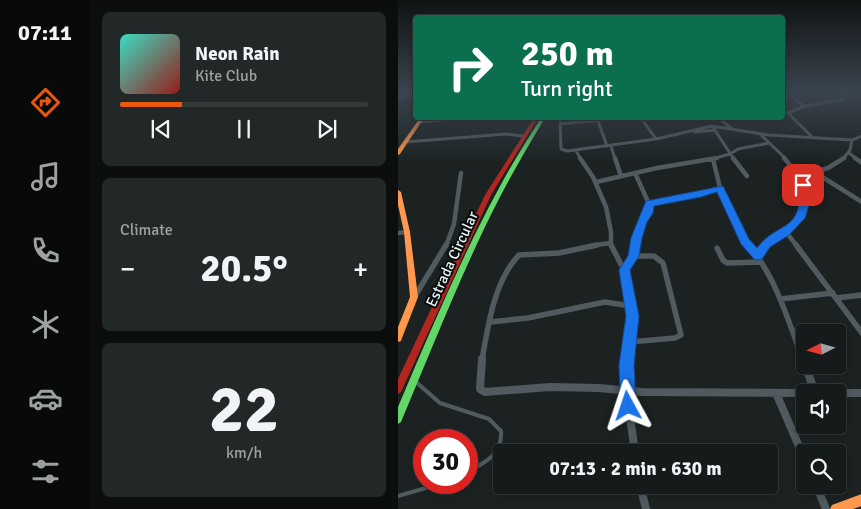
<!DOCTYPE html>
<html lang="en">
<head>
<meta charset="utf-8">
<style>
  :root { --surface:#151a1a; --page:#222727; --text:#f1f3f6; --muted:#9da1a2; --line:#343839; --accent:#ea580c }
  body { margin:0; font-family:Signika,sans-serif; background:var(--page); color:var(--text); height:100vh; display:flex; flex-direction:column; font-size:19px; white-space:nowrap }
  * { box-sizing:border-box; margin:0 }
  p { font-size:16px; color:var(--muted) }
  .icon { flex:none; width:28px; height:28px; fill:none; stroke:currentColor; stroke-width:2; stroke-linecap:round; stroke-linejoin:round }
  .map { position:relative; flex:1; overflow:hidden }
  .side { display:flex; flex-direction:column; gap:12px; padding:12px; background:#0c0e0e; width:308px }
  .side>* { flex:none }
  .banner { position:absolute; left:15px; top:15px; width:372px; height:105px; border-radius:5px; box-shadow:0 2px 8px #0003,0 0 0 1px var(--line); background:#0b6e4f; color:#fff; overflow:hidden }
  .needle { width:32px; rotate:264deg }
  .tools { position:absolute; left:398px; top:324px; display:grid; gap:10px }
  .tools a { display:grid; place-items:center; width:50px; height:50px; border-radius:5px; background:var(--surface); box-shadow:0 2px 8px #0003,0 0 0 1px var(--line); font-size:25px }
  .speed { position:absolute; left:15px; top:429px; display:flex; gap:10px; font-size:25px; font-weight:700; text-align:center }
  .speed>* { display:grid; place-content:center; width:65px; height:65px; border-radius:50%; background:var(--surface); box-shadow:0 2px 8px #0003,0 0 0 1px var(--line); line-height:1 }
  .speed .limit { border:8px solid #d22; background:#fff; color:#111 }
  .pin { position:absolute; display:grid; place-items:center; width:42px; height:42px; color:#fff; margin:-21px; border-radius:10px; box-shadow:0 2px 8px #0006 }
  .me { position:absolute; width:55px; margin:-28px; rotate:355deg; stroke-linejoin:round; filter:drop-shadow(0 0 4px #0008) }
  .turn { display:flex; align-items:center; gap:18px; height:105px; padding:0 25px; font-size:22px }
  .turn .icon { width:65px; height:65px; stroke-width:2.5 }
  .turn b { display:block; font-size:35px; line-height:42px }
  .big { font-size:38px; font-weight:700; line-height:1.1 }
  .side .card { flex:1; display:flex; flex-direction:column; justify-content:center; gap:8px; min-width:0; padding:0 18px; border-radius:8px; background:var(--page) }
  .side .dial { align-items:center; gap:0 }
  .dial b { font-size:65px; line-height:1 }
  .song { display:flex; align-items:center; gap:15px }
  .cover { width:60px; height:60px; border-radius:8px; background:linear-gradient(135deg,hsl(170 70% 55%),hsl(0 70% 35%)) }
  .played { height:5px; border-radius:2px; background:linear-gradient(90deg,var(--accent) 25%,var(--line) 25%) }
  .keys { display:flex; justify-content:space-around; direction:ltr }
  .heat { display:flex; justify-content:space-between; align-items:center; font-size:28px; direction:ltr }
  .trip { position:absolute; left:95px; top:444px; width:285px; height:50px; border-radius:5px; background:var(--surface); box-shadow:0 2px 8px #0003,0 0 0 1px var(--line); font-weight:700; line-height:50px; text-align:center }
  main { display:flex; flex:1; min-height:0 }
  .tabs { display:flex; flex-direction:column; width:90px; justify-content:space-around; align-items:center; background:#080a0a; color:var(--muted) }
  .tabs .icon { width:35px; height:35px }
  .tabs .current { color:var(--accent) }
  .tabs b { font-size:22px; color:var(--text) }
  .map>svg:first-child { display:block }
</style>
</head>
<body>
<main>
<nav class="tabs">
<b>07:11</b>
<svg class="icon current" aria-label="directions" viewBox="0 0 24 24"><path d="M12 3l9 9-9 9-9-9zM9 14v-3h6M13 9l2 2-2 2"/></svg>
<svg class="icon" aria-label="music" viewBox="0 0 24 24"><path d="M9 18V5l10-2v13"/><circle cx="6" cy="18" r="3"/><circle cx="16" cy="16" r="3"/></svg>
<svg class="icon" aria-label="phone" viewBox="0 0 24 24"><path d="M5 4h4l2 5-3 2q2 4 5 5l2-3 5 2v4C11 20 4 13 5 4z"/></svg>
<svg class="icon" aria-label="climate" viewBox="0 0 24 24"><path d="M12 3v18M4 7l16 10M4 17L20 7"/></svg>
<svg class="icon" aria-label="car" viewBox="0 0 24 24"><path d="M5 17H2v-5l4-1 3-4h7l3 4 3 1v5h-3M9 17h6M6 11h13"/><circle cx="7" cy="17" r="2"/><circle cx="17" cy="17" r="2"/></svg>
<svg class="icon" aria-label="filters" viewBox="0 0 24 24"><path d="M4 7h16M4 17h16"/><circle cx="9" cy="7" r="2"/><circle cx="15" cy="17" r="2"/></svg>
</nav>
<section class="side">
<div class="card">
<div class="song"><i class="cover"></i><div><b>Neon Rain</b><p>Kite Club</p></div></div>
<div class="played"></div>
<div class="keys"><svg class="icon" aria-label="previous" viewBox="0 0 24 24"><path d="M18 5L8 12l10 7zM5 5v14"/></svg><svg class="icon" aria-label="pause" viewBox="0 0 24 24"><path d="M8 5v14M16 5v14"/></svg><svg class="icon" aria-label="next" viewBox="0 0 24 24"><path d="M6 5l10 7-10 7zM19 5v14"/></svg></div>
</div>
<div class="card"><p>Climate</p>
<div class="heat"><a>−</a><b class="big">20.5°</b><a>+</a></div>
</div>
<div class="card dial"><b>22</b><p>km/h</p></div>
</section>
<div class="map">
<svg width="464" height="509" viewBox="0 0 464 509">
  <rect width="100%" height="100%" fill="#1c2222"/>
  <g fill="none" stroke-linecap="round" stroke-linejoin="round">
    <path stroke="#505a5f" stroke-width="4" d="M 18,382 L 42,403 L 91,419 L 103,431 C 105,454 87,463 69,472
      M 0,496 L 48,482"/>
    <path stroke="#505a5f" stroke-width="3" d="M 390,92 L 405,106
      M 0,97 L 18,95
      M 385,111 L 390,113 L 413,136
      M 390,113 L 407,106 L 444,100 L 450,92
      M 162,118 L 163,149 L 169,151 L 258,139 L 314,126 L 371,135 L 454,140
      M 199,118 L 209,146
      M 243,118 L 258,139
      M 321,118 L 333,128
      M 21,122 L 68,118
      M 162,124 L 225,118
      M 314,126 L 336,159
      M 297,132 L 317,130
      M 362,134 L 388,159
      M 7,142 L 108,134 L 125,136
      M 213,146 L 217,159
      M 178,151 L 183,159
      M 451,153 L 459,159
      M 314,159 L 332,154 L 340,149 L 371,143
      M 445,159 L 452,150 L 454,140 L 464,136"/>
    <path stroke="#505a5f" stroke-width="4.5" d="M 182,158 L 195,177 L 208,207 L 213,232 L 213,246
      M 217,158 L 223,176
      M 335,158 L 349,176
      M 457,158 L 464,163
      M 315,159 L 322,188 L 347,242 L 351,246
      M 237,173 L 251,204 L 250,213 L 244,222 L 237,246
      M 418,173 L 464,202
      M 402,176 L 430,168 L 446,158
      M 198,182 L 259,168 L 319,158
      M 251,204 L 298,195 L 322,188
      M 388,232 L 399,246
      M 0,233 L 9,232
      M 48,246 L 56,224 L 63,173
      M 192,246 L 212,243
      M 367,246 C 374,241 381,237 387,232 C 417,208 409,183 386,158"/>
    <path stroke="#505a5f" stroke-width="5.5" d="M 213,245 L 226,270 L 234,316 L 229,360
      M 350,245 C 378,276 390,321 405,360
      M 398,245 L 464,333
      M 319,248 L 325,260 L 329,263 L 363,262
      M 360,256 L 369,245
      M 226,270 L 235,256 L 237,245
      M 17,296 L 48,245
      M 438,298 L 464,295
      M 382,299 L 435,293
      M 92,322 L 130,318 L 207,302 L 233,306
      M 232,342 L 277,338 L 283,335 L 265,263 L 256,256 L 235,256
      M 84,360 C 90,326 96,281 121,255 L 161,253 L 199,245"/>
    <path stroke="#505a5f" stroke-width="8" d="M 84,359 L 82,389 L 87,392 L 152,387 L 201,388 L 244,392 L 406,393
      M 229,359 L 228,390 L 237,452
      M 404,359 L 406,363
      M 407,365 L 417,392
      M 378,393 L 406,458
      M 439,393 L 464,393
      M 242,485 L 248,509
      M 418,485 L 428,509"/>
    <path fill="#63d668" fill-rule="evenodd" d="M 143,118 L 147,118 C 125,154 104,191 86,229 C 56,292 30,358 3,422 L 0,424 L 0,407 C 31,334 62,260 100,190 C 113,165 128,142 143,118 Z"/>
    <path fill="#ff974d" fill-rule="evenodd" d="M 22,118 L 26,118 L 2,154 L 0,155 L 0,149 Z
      M 0,190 L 3,192 L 12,232 L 20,297 L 4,338 L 3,341 L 0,342 L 0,327 L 12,297 L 6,232 L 0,205 Z
      M 464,494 L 464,506 L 455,509 L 432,509 L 434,505 Z"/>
    <path fill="#b3261e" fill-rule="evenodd" d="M 136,118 L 140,118 L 93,195 L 3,392 L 0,394 L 0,379 L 87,195 Z"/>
  </g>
  <linearGradient id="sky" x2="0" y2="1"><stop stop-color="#0f1313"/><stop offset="0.56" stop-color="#3a444f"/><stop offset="1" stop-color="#3a444f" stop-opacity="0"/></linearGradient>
  <rect width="464" height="163" fill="url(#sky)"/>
  <path fill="#1a73e8" stroke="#114b97" d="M 405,182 L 410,185 L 412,202 L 407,218 L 391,235 L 372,247 L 364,259 L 360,260 L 356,259 L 343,244 L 319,192 L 303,197 L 256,206 L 255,213 L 249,222 L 244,238 L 241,256 L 232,270 L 241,316 L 236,365 L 238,406 L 236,412 L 230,414 L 224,412 L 222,406 L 221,365 L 228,316 L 221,270 L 230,256 L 233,238 L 248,201 L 325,186 L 351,239 L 359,248 C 380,220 405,234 401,185 Z"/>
  <g text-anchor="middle" stroke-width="4" stroke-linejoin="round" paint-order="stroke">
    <g font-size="15" fill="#ebf3f4" stroke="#080d0e">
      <text transform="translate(54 259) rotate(-65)" y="5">Estrada Circular</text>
    </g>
  </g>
</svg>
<div class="tools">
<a><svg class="needle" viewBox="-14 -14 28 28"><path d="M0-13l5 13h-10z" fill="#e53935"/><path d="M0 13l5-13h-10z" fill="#9da1a2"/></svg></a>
<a><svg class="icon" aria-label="sound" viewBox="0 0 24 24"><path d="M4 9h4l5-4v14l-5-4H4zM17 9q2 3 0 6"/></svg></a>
<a><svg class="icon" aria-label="search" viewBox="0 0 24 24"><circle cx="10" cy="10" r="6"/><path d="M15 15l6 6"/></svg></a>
</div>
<div class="speed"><div class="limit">30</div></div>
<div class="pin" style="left:405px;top:185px;background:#d93025"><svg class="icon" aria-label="arrive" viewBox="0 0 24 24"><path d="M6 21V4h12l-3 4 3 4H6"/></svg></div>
<svg class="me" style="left:230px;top:406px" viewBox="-20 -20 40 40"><path d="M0-17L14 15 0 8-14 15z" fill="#1a73e8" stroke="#fff" stroke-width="4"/></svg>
<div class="trip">07:13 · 2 min · 630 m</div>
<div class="banner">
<div class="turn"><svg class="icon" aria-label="right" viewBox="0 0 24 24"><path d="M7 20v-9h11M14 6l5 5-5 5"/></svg><div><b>250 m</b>Turn right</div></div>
</div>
</div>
</main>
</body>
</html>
